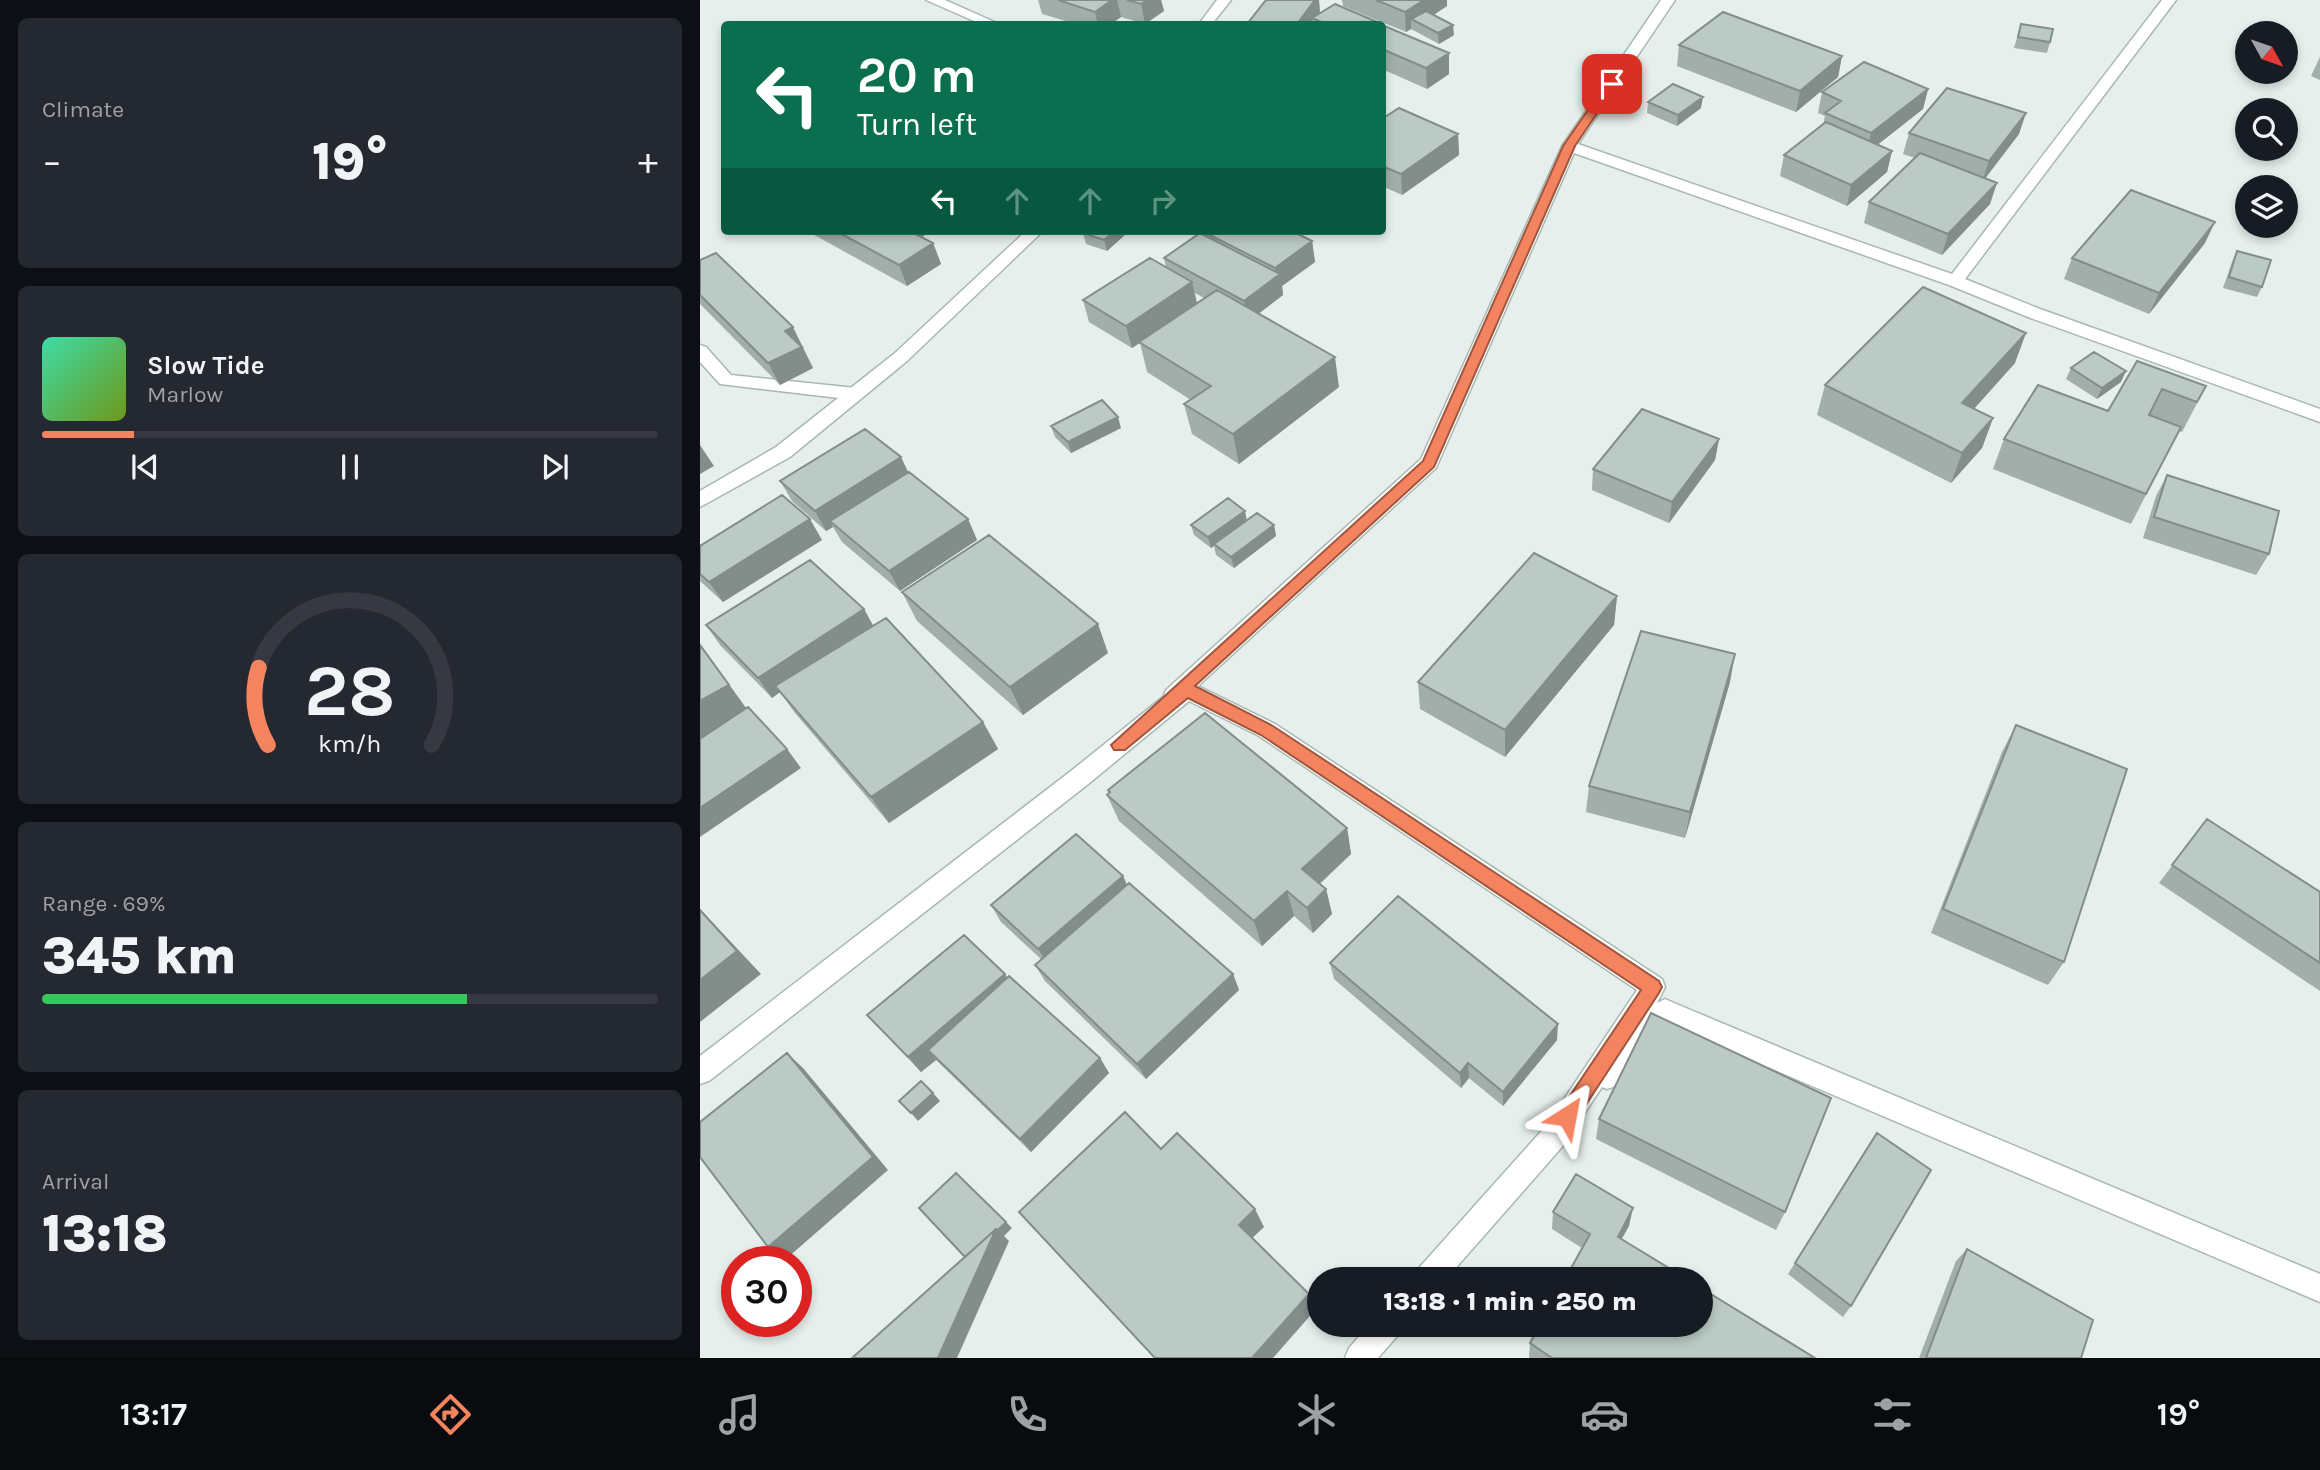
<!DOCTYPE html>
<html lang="en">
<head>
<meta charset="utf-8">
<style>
  :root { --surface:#171b24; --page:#242831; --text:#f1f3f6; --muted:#9ea1a6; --line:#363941; --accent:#f4845f }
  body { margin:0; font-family:Karla,sans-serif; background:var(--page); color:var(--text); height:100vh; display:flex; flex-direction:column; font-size:26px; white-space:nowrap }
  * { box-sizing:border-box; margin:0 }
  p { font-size:23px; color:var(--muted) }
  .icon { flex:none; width:38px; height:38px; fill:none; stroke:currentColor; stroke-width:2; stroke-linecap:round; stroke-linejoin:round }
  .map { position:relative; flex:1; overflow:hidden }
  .sheet { display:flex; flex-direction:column; gap:18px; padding:18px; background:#0d0f14; width:700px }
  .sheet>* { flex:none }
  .banner { position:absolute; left:21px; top:21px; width:665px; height:214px; border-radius:7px; box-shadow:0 4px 10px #0003; background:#0b6e4f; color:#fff; overflow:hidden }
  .needle { width:46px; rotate:130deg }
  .tools { position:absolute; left:1535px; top:21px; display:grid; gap:14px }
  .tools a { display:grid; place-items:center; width:63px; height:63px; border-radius:50%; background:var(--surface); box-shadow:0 4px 10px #0003; font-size:35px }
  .speed { position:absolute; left:21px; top:1246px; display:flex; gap:14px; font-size:35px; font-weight:700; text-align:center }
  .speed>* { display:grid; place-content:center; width:91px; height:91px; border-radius:50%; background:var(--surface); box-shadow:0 4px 10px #0003; line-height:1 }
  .speed .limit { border:10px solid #d22; background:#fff; color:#111 }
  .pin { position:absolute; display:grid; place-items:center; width:60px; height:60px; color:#fff; margin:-30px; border-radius:14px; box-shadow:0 4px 10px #0006 }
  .me { position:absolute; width:77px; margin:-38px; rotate:34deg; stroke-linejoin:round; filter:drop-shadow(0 0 5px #0008) }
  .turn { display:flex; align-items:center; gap:24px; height:147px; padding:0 21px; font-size:32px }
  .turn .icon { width:91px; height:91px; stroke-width:2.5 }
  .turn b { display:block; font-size:49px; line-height:60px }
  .lanes { display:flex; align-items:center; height:66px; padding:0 21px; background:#0003; justify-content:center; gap:35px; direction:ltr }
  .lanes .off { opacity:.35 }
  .big { font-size:52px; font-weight:800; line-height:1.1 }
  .sheet .widget { flex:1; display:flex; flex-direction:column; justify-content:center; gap:10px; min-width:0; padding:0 24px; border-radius:10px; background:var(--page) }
  .sheet .dial { align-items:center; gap:0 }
  .dial svg { height:182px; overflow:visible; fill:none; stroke:var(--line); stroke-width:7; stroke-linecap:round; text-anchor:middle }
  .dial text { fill:var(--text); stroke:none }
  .song { display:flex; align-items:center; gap:21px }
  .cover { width:84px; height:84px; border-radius:10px; background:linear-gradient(135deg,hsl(160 70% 55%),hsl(80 70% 35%)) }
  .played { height:7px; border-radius:4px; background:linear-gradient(90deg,var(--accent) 15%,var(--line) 15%) }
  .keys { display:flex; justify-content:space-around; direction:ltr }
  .heat { display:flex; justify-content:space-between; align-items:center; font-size:38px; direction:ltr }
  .charge { height:10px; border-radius:5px; background:linear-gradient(90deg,#34c759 69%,var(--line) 0) }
  .trip { position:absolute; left:607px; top:1267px; width:406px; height:70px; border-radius:35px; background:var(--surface); box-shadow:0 4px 10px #0003; font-weight:800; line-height:70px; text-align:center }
  .tab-bar { display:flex; height:112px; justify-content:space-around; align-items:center; background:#090b0e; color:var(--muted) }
  .tab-bar .icon { width:49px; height:49px }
  .tab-bar .active { color:var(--accent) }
  .tab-bar b { font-size:32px; color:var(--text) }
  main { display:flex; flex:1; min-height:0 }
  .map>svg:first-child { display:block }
</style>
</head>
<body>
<main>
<section class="sheet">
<div class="widget"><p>Climate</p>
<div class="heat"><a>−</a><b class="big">19°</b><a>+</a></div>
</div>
<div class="widget">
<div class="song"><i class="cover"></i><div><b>Slow Tide</b><p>Marlow</p></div></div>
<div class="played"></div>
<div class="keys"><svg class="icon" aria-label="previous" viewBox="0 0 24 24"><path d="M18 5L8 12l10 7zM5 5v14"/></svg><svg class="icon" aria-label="pause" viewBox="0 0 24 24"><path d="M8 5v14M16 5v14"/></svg><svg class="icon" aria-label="next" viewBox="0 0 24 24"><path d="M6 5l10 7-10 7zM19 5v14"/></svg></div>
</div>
<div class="widget dial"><svg viewBox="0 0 100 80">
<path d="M14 69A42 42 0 1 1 86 69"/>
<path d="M14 69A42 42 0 0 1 10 35" stroke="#f4845f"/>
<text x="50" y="56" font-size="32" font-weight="700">28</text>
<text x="50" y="72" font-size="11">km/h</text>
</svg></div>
<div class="widget"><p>Range · 69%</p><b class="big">345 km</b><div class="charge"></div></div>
<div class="widget"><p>Arrival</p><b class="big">13:18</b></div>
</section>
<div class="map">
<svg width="1620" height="1358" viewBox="0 0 1620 1358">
  <rect width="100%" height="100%" fill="#e6efeb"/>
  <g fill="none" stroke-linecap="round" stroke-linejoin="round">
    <g stroke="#a8b8b2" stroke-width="3">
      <path id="minor" d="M 226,0 L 245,0 L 299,24 L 281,24 Z
        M 961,0 L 975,0 L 878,144 L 1252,274 L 1462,0 L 1476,0 L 1265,279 L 1340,309 L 1620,409 L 1620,422 L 1328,317 L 1249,285 L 874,153 L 736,468 L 498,686 L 575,724 L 962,979 L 965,987 L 957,1003 L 965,999 L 974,1003 L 1620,1274 L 1620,1302 L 969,1025 L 916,1086 L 907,1089 L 902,1087 L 862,1147 L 746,1279 L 714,1279 L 718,1269 L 846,1126 L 937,990 L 559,736 L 489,701 L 387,785 L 9,1081 L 0,1084 L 0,1056 L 371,771 L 463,697 L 466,690 L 721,459 L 862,146 Z
        M 0,345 L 6,347 L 31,375 L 156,388 L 165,394 L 156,400 L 20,384 L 0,362 Z
        M 669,1325 L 702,1325 L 698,1335 L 678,1358 L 645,1358 L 649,1348 Z"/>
    </g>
    <g stroke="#a8b8b2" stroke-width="3">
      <path id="tertiary" d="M 517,0 L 531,0 L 512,24 L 499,24 Z
        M 326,231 L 343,231 L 207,361 L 90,457 L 0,507 L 0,491 L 76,447 L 195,353 Z"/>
    </g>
    <use href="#minor" fill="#fff" fill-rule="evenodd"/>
    <use href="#tertiary" fill="#fff" fill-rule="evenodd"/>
  </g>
  <path fill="#a1aea9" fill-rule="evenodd" d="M 338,0 L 461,0 L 464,11 L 445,24 L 421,17 L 411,24 L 376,24 L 342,14 Z
    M 619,0 L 620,13 L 682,24 L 547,24 Z
    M 642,0 L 747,0 L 747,6 L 733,15 L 754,35 L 739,44 L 711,29 L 706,32 L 643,6 Z
    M 1321,24 L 1350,42 L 1347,53 L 1314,48 Z
    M 682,25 L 749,53 L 749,74 L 727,89 L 682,69 Z
    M 979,45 L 1142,56 L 1138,77 L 1096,112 L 977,66 Z
    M 1620,57 L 1620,80 L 1611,76 Z
    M 1228,89 L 1223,109 L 1178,144 L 1192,151 L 1187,172 L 1147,206 L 1080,176 L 1084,155 L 1123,125 L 1125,116 L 1118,113 L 1122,92 Z
    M 948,102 L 1001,108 L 977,126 L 947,113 Z
    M 682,119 L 758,134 L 759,155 L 702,195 L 682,186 Z
    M 1209,133 L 1319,134 L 1285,179 L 1290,204 L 1242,255 L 1164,223 L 1169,202 L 1215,158 L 1203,154 Z
    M 107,231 L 231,231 L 222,237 L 233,243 L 241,264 L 207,286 Z
    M 385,231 L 427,231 L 427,233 L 407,251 L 386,244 L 383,233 Z
    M 501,231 L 592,231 L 612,241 L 615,262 L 582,286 L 583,295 L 559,313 L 639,387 L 539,464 L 492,434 L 484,404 L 491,400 L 447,372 L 440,343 L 432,348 L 389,322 L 383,300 L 466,267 L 464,258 L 501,234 ZM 495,293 L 504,298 L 497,303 Z
    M 1505,243 L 1449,314 L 1364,279 L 1372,258 Z
    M 1537,251 L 1562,287 L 1557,297 L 1523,288 L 1532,262 Z
    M 0,260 L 104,348 L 103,349 L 113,368 L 80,385 L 0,304 Z
    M 1437,361 L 1506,386 L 1482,432 L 1479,431 L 1431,524 L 1293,469 L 1304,439 L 1408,411 Z
    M 1315,363 L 1274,409 L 1293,418 L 1282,448 L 1251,483 L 1117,415 L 1125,385 Z
    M 1371,368 L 1421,382 L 1397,399 L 1366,379 Z
    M 351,426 L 421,428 L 371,453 L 355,437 Z
    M 1019,439 L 1015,460 L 969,523 L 892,490 L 893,469 Z
    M 208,472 L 268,519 L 277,540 L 200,591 L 142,542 L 133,527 L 126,531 L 92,501 L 80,481 Z
    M 1467,475 L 1569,554 L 1556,575 L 1443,538 L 1456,496 Z
    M 547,521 L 574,525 L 576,536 L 534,568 L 516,555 L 514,546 L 511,548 L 494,535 L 491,525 Z
    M 122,540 L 23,602 L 0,581 L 0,546 Z
    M 202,592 L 408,653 L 323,715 L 217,621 Z
    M 917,596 L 914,625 L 805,757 L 720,709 L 718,682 Z
    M 164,609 L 173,626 L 283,722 L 298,749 L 189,823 L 95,713 L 80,692 L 72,698 L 20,645 L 6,625 Z
    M 1030,682 L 985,838 L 886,812 L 889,786 Z
    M 1316,725 L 1364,962 L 1348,985 L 1231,933 L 1302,752 Z
    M 408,790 L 647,828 L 651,854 L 620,884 L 626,889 L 632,914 L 613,933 L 594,916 L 562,946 L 419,821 L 407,795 L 410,793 Z
    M 1507,819 L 1620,892 L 1620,991 L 1459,883 Z
    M 423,876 L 427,885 L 533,974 L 539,990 L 446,1079 L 345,981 L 335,965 L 341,959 L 301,922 L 291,905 Z
    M 630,963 L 857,1040 L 803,1106 L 769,1078 L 761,1088 L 634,979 Z
    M 307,978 L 400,1058 L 409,1073 L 331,1152 L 236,1060 L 221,1072 L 167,1015 Z
    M 899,1119 L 1085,1212 L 1076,1230 L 896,1139 Z
    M 1177,1133 L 1151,1306 L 1143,1317 L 1088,1274 Z
    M 853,1212 L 929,1226 L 882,1248 L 852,1229 Z
    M 1267,1249 L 1381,1358 L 1219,1358 L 1256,1261 Z
    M 830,1343 L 1115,1358 L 830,1358 L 829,1357 Z"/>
  <path fill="#838d89" d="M 412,0 L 417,0 L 421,17 L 411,24 L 398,24 L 395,12 Z
    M 447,0 L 461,0 L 464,11 L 445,24 L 441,4 Z
    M 615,0 L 619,0 L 620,16 L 612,18 L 613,24 L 597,24 Z
    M 724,0 L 747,0 L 747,6 L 720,24 L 711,19 L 711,29 L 706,32 L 705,12 Z
    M 753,25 L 754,35 L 739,44 L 738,33 Z
    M 749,53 L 749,74 L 727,89 L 726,68 Z
    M 1142,56 L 1138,77 L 1096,112 L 1100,91 Z
    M 1228,89 L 1223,109 L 1166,154 L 1171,133 Z
    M 1003,97 L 1001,108 L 977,126 L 978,115 Z
    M 1326,113 L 1319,134 L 1282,182 L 1289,161 Z
    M 758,134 L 759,155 L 702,195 L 701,174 Z
    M 1192,151 L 1187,172 L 1147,206 L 1151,185 Z
    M 1297,183 L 1290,204 L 1242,255 L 1248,234 Z
    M 1515,222 L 1505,243 L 1449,314 L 1459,293 Z
    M 201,231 L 231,231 L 208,246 Z
    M 415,231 L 427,231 L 427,233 L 407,251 L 404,240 Z
    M 612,241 L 615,262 L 582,286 L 583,295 L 548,322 L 544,301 L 576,277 L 575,268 Z
    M 233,243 L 241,264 L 207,286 L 199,265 Z
    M 492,282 L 497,304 L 432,348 L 426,326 Z
    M 93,327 L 113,368 L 80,385 L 68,363 L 85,331 Z
    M 1326,333 L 1315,363 L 1252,433 L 1262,403 Z
    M 635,357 L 639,387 L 539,464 L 533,434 Z
    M 1426,371 L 1421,382 L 1397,399 L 1402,388 Z
    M 418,417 L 421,428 L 371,453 L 368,442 Z
    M 1293,418 L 1282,448 L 1251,483 L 1262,453 Z
    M 1019,439 L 1015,460 L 969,523 L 972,502 Z
    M 0,445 L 14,466 L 0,474 Z
    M 201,457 L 211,478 L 130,521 L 133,527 L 126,531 L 115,511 Z
    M 545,511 L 547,521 L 514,544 L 514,546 L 511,548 L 508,537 Z
    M 110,519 L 122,540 L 23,602 L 9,582 Z
    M 268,519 L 277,540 L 200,591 L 189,571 Z
    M 574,525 L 576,536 L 534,568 L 531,557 Z
    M 917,596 L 914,625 L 805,757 L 805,730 Z
    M 164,609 L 175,629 L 75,686 L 80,692 L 72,698 L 58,678 Z
    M 398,624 L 408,653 L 323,715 L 310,687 Z
    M 0,644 L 49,712 L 0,741 Z
    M 1035,654 L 1030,682 L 985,838 L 990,812 Z
    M 283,722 L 298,749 L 189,823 L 171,797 Z
    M 87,749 L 101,768 L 0,837 L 0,808 Z
    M 647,828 L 651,854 L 608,894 L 602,869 Z
    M 423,876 L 431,894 L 349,966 L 338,949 Z
    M 626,889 L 632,914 L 613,933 L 607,908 Z
    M 587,891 L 594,916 L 562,946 L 554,921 Z
    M 0,909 L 61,974 L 0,1022 Z
    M 305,974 L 315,990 L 228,1050 L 236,1060 L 221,1072 L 208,1057 Z
    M 533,974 L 539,990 L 446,1079 L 437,1064 Z
    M 858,1024 L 857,1040 L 803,1106 L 803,1092 Z
    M 87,1053 L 103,1068 L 188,1170 L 86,1259 L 68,1247 Z
    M 400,1058 L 409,1073 L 331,1152 L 320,1139 Z
    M 768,1063 L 769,1078 L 761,1088 L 760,1073 Z
    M 233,1093 L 240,1101 L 218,1121 L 211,1113 Z
    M 933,1208 L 929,1226 L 914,1253 L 918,1237 Z
    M 555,1209 L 564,1227 L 548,1242 L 539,1225 Z
    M 306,1222 L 312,1228 L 304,1236 L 309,1241 L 257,1358 L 238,1358 L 296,1229 Z
    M 609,1294 L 616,1309 L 573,1358 L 552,1358 Z"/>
  <path fill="#bbcac4" stroke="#838d89" stroke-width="2" d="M 358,0 L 412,0 L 395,12 Z
    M 427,0 L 447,0 L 441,4 Z
    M 566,0 L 615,0 L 597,24 L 547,24 Z
    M 676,0 L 724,0 L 705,12 Z
    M 635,4 L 682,24 L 626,24 L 612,18 Z
    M 726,11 L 753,25 L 738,33 L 711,19 Z
    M 1023,12 L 1142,56 L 1100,91 L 979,45 Z
    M 1321,24 L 1353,29 L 1350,42 L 1318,37 Z
    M 682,25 L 749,53 L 726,68 L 682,49 Z
    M 1164,62 L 1228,89 L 1171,133 L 1125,113 L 1141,101 L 1122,92 Z
    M 973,84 L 1003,97 L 978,115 L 948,102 Z
    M 1247,88 L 1326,113 L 1289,161 L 1209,133 Z
    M 699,108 L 758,134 L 701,174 L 682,166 L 682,119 Z
    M 1126,122 L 1192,151 L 1151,185 L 1084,155 Z
    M 1220,153 L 1297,183 L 1248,234 L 1169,202 Z
    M 1431,190 L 1515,222 L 1459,293 L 1372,258 Z
    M 136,231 L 210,231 L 233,243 L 199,265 Z
    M 385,231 L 415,231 L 404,240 L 383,233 Z
    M 502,231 L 592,231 L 612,241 L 575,268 Z
    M 500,233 L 580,274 L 544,301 L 464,258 Z
    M 1537,251 L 1571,260 L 1562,287 L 1529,277 Z
    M 16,253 L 93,327 L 85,331 L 102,347 L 68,363 L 0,295 L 0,260 Z
    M 450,258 L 492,282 L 426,326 L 383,300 Z
    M 1223,287 L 1326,333 L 1262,403 L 1293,418 L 1262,453 L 1125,385 Z
    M 517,290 L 635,357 L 533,434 L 484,404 L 511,386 L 439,342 Z
    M 1394,352 L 1426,371 L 1402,388 L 1371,368 Z
    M 1437,361 L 1506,386 L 1497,402 L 1462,389 L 1449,415 L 1481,427 L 1446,494 L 1304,439 L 1338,385 L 1408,411 Z
    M 402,400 L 418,417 L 368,442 L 351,426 Z
    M 942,409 L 1019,439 L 972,502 L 893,469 Z
    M 165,429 L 201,457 L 115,511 L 80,481 Z
    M 209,472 L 268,519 L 189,571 L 130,521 Z
    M 1467,475 L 1579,511 L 1569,554 L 1454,517 Z
    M 82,495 L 110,519 L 9,582 L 0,574 L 0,546 Z
    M 528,498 L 545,511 L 508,537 L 491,525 Z
    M 557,513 L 574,525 L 531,557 L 514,544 Z
    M 289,535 L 398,624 L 310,687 L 202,592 Z
    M 834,553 L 917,596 L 805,730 L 718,682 Z
    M 110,560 L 164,609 L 58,678 L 6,625 Z
    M 186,618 L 283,722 L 171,797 L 75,686 Z
    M 941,631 L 1035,654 L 990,812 L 889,786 Z
    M 0,645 L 29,685 L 0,701 Z
    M 48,707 L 87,749 L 0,808 L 0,739 Z
    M 505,713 L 647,828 L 602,869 L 626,889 L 607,908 L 587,891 L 554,921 L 407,795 L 410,792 L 408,790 Z
    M 1316,725 L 1427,769 L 1364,962 L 1243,909 Z
    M 1507,819 L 1620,892 L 1620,963 L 1472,865 Z
    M 376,834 L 423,876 L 338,949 L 291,905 Z
    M 429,883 L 533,974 L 437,1064 L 335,965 Z
    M 698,896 L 858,1024 L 803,1092 L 768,1063 L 760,1073 L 630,963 Z
    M 0,910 L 37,951 L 0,980 Z
    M 264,935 L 305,974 L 208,1057 L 167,1015 Z
    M 309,976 L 400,1058 L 320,1139 L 228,1050 Z
    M 951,1013 L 1131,1098 L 1085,1212 L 899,1119 Z
    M 87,1053 L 173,1157 L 68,1247 L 0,1157 L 0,1122 Z
    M 221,1081 L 233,1093 L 211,1113 L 199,1101 Z
    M 425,1112 L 461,1149 L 477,1133 L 555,1209 L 539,1225 L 609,1294 L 552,1358 L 455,1358 L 319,1212 Z
    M 1177,1133 L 1231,1170 L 1151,1306 L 1095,1263 Z
    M 256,1173 L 306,1222 L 298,1230 L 296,1229 L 265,1257 L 219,1208 Z
    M 876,1174 L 933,1208 L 918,1237 L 987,1279 L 865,1279 L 890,1234 L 853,1212 Z
    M 296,1229 L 238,1358 L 152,1358 Z
    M 1267,1249 L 1393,1320 L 1381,1358 L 1226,1358 Z
    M 1001,1288 L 1115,1358 L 852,1358 L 830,1343 L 840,1325 L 1001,1325 Z"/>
  <path fill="#f4845f" stroke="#9f563e" stroke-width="2" d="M 912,80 L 917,84 L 875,146 L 734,467 L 495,686 L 573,726 L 959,981 L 962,987 L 959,993 L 874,1123 L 867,1126 L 861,1123 L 858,1116 L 861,1109 L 941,990 L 561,735 L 488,698 L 425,750 L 414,750 L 411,745 L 723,461 L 863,146 L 908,81 Z"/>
</svg>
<div class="tools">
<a><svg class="needle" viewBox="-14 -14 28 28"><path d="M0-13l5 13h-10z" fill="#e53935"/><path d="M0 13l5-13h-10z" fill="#9ea1a6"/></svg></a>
<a><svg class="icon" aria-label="search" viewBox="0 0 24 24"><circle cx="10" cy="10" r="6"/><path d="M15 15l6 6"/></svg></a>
<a><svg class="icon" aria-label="layers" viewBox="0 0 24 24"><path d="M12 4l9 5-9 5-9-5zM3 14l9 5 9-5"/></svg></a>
</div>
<div class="speed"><div class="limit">30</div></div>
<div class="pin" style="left:912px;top:84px;background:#d93025"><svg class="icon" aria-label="arrive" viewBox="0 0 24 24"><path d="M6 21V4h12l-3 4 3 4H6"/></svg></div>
<svg class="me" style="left:867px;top:1116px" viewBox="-20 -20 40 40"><path d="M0-17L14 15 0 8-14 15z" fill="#f4845f" stroke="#fff" stroke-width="4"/></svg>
<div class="trip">13:18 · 1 min · 250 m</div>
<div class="banner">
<div class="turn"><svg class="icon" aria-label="left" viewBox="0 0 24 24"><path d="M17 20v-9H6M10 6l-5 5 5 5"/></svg><div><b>20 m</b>Turn left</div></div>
<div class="lanes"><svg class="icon" aria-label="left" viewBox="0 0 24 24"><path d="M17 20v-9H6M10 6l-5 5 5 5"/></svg><svg class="icon off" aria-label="ahead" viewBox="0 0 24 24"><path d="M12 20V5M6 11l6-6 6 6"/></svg><svg class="icon off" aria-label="ahead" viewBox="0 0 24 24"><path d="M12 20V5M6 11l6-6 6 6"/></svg><svg class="icon off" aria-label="right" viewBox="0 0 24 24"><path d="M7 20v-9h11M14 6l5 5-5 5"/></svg></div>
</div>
</div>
</main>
<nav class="tab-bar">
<b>13:17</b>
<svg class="icon active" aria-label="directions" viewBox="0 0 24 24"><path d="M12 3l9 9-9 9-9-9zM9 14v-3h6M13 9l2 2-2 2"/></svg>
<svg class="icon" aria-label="music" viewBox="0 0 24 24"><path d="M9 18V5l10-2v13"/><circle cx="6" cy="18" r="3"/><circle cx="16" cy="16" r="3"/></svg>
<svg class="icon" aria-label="phone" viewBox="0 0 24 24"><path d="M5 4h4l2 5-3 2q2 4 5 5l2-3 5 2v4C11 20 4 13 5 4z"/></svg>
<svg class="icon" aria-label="climate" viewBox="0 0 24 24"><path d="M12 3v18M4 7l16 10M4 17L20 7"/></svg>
<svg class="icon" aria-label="car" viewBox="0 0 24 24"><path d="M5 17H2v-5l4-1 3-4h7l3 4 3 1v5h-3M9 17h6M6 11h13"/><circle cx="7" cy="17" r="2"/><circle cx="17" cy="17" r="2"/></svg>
<svg class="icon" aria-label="filters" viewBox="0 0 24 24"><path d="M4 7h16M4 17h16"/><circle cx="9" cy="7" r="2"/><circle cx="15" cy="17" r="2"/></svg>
<b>19°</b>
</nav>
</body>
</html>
